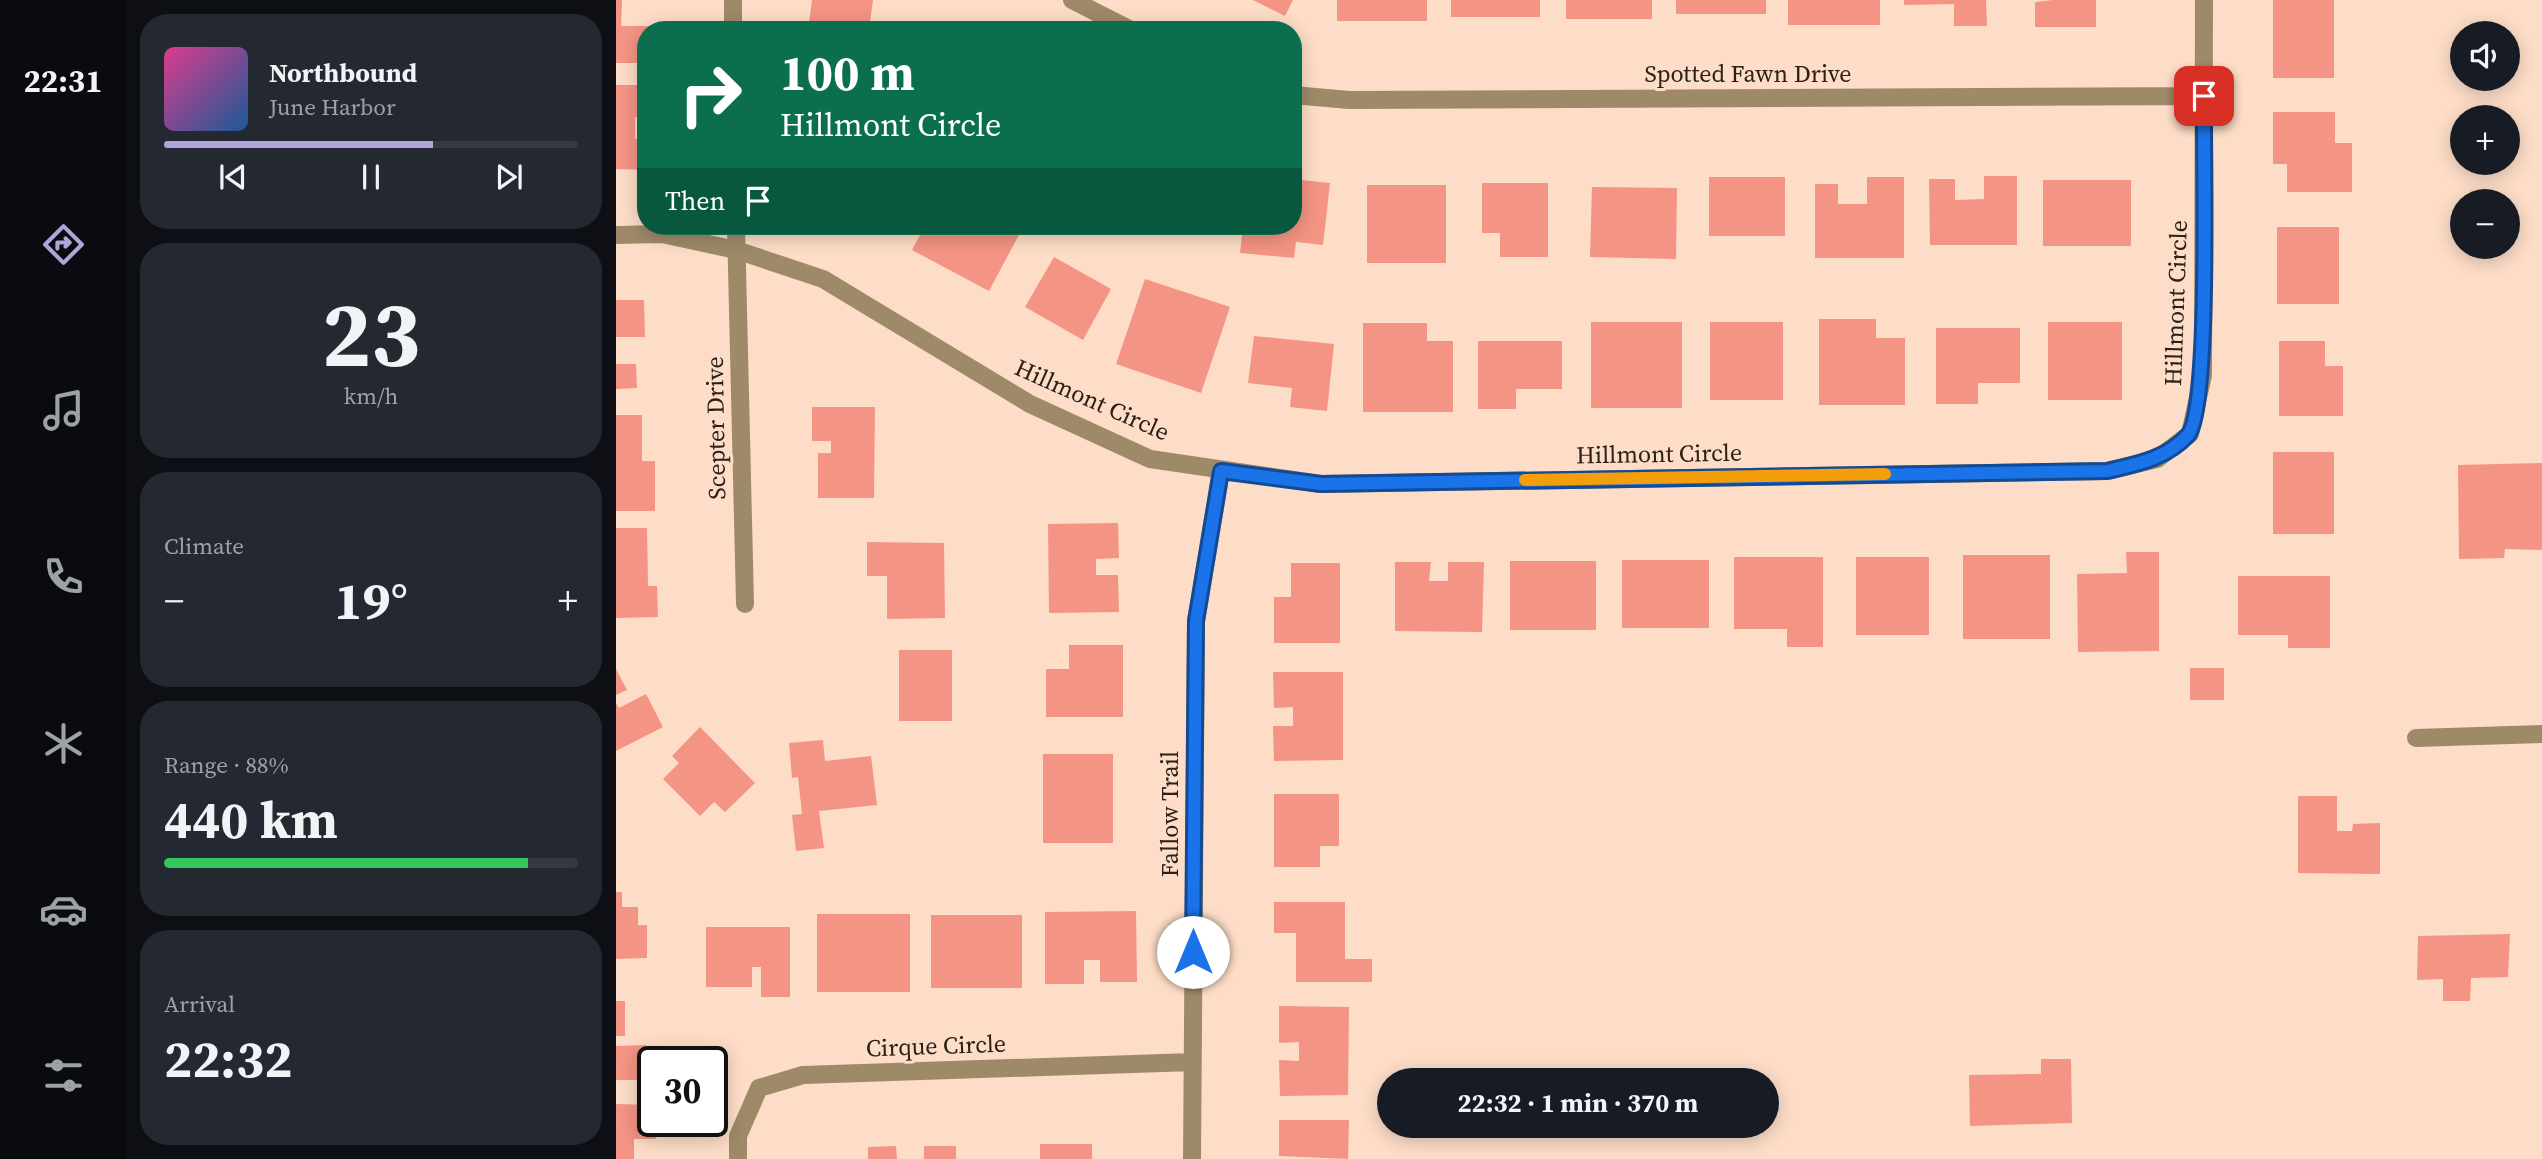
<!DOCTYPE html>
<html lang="en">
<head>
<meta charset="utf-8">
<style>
  :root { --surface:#171b24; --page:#242831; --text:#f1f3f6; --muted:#9ea1a6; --line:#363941; --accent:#b0a4dc }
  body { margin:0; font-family:"Source Serif 4",serif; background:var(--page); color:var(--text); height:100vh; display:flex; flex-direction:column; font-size:26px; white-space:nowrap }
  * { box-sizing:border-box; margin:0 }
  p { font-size:23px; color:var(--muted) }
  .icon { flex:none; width:38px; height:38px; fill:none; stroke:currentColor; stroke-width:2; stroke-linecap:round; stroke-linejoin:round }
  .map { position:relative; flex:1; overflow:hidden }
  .drawer { display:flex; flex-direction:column; gap:14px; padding:14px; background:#0d0f14; width:490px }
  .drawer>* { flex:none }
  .banner { position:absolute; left:21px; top:21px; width:665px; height:214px; border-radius:28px; box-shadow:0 4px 18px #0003; background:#0b6e4f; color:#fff; overflow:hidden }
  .buttons { position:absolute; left:1834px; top:21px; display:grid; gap:14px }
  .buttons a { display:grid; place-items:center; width:70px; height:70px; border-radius:50%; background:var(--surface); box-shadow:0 4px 18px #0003; font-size:35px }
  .speed { position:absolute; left:21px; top:1046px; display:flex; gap:14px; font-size:35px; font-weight:700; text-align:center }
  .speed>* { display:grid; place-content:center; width:91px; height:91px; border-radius:50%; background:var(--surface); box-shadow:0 4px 18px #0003; line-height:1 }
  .speed .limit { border:4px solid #111; border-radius:10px; background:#fff; color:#111 }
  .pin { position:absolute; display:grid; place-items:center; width:60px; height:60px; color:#fff; margin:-30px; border-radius:14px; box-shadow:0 4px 10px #0006 }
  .me { position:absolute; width:77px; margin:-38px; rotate:0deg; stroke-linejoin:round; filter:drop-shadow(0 0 5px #0008) }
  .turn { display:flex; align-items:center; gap:24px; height:147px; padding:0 28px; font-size:32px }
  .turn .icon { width:91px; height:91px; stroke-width:2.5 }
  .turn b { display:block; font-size:49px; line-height:60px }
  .then { display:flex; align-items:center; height:66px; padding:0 28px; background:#0003; gap:14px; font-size:26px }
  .big { font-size:52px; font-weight:700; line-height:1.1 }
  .drawer .tile { flex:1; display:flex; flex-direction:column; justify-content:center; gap:10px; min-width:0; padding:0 24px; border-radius:28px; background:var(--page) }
  .drawer .dial { align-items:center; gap:0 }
  .dial b { font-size:91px; line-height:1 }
  .song { display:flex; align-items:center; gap:21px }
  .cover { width:84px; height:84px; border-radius:10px; background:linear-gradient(135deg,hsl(330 70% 55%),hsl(210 70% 35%)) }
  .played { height:7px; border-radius:4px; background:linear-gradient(90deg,var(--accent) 65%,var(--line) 65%) }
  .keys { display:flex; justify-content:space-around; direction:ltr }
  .heat { display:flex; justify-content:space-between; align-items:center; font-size:38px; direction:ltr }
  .charge { height:10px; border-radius:5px; background:linear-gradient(90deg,#34c759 88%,var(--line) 0) }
  .trip { position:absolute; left:761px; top:1068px; width:402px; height:70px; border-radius:35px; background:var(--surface); box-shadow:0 4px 18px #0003; font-weight:700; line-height:70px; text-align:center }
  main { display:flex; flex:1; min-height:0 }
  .tabs { display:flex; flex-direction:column; width:126px; justify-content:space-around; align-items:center; background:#090b0e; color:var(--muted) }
  .tabs .icon { width:49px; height:49px }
  .tabs .current { color:var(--accent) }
  .tabs b { font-size:32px; color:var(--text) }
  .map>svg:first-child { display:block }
</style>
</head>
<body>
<main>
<nav class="tabs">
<b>22:31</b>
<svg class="icon current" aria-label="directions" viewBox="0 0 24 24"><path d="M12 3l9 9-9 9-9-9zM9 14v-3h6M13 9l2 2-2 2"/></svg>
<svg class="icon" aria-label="music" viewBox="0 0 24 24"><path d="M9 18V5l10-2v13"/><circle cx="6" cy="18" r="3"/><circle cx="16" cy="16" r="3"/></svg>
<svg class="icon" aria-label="phone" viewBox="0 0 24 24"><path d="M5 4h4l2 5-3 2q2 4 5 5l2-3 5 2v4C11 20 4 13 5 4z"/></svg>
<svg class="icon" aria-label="climate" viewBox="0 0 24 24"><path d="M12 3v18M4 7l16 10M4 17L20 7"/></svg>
<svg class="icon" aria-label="car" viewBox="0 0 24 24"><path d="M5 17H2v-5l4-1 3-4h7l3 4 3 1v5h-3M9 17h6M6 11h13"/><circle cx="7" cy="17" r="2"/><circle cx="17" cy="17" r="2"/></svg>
<svg class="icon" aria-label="filters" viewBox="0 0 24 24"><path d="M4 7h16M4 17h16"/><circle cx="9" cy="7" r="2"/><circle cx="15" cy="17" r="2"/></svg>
</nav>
<section class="drawer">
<div class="tile">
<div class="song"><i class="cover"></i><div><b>Northbound</b><p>June Harbor</p></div></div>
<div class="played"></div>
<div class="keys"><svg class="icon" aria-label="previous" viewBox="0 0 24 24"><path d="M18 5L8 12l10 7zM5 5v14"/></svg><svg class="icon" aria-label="pause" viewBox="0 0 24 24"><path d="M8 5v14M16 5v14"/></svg><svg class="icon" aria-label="next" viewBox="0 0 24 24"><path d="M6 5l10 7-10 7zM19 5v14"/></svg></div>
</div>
<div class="tile dial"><b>23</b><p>km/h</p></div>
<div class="tile"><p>Climate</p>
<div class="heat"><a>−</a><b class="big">19°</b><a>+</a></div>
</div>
<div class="tile"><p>Range · 88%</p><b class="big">440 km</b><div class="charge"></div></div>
<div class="tile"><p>Arrival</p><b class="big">22:32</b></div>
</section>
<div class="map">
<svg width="1926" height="1159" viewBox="0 0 1926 1159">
  <rect width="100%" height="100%" fill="#fdddc7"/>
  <path fill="#f49484" d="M 0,0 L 6,0 L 5,26 L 35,26 L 35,30 L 30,30 L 30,63 L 0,63 Z
    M 196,0 L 257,0 L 253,30 L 192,30 Z
    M 637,0 L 677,0 L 669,16 Z
    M 721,0 L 811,0 L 811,21 L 721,21 Z
    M 835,0 L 924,0 L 924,17 L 835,17 Z
    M 950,0 L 1036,0 L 1036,19 L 950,19 Z
    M 1060,0 L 1150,0 L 1150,14 L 1060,14 Z
    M 1172,0 L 1264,0 L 1264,25 L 1172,25 Z
    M 1288,0 L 1370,0 L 1371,26 L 1338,26 L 1338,4 L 1288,5 Z
    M 1437,0 L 1480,0 L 1480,27 L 1419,27 L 1419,2 Z
    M 1657,0 L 1718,0 L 1718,78 L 1657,78 Z
    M 0,85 L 30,85 L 30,117 L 19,117 L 19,139 L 30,139 L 30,170 L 0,169 Z
    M 1657,112 L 1719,112 L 1719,143 L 1736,143 L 1736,192 L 1671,192 L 1671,164 L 1657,164 Z
    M 1368,176 L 1401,176 L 1401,245 L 1314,245 L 1313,179 L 1339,179 L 1339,200 L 1368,199 Z
    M 1093,177 L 1169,177 L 1169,236 L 1093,236 Z
    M 1251,177 L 1288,177 L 1288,258 L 1199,258 L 1199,184 L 1222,184 L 1222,204 L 1251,204 Z
    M 677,179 L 714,183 L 707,245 L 680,242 L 678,258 L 624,253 L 627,226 L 677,226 Z
    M 1427,180 L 1515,180 L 1515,246 L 1427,246 Z
    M 866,183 L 932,183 L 932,257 L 884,257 L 884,233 L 866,233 Z
    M 751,185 L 830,185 L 830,263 L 751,263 Z
    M 976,187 L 1061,188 L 1060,259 L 974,257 Z
    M 309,226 L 395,226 L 405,231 L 373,291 L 296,250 Z
    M 1661,227 L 1723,227 L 1723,304 L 1661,304 Z
    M 438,257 L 495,289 L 467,340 L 409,307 Z
    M 529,279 L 614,307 L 585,393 L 500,364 Z
    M 0,300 L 28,300 L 29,337 L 0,337 Z
    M 1203,319 L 1260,319 L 1260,338 L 1289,338 L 1289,405 L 1203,405 Z
    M 975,322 L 1066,322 L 1066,408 L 975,408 Z
    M 1094,322 L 1167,322 L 1167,400 L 1094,400 Z
    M 1432,322 L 1506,322 L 1506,400 L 1432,400 Z
    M 747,323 L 811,323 L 811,341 L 837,341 L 837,412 L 747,412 Z
    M 1320,328 L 1404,328 L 1404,383 L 1362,383 L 1362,404 L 1320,404 Z
    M 638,336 L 718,344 L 711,411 L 674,407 L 676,388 L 632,383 Z
    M 862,341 L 946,341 L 946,389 L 900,389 L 900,409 L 862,409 Z
    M 1663,341 L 1709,341 L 1709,366 L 1727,366 L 1727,416 L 1663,416 Z
    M 0,364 L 20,364 L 21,388 L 0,389 Z
    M 196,407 L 259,407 L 258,498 L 202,498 L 202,453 L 215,453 L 215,441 L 196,441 Z
    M 0,415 L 26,415 L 26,461 L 39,461 L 39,511 L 0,511 Z
    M 1657,452 L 1718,452 L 1718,534 L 1657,534 Z
    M 1926,463 L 1926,550 L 1889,549 L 1888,558 L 1843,559 L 1842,465 Z
    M 502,523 L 503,558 L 480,559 L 480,575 L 502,575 L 503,612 L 433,613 L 432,524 Z
    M 0,528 L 31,528 L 32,586 L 41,586 L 42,617 L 0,618 Z
    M 251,542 L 328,543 L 329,618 L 271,619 L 271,576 L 251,576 Z
    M 1510,552 L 1543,552 L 1543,651 L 1462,652 L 1461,574 L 1511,573 Z
    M 1347,555 L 1434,555 L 1434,639 L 1347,639 Z
    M 1118,557 L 1207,557 L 1207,647 L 1171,647 L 1171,629 L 1118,629 Z
    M 1240,557 L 1313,557 L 1313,635 L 1240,635 Z
    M 1006,560 L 1093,560 L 1093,628 L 1006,628 Z
    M 894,561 L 980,561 L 980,630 L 894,630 Z
    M 779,562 L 815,562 L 813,581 L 832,581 L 832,562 L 868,562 L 866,632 L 779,631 Z
    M 675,563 L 724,563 L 724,643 L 658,643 L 658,597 L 675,597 Z
    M 1622,576 L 1714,576 L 1714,648 L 1672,648 L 1672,635 L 1622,635 Z
    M 453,645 L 507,645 L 507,717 L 430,717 L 430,669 L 453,669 Z
    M 283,650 L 336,650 L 336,721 L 283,721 Z
    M 1574,668 L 1608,668 L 1608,700 L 1574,700 Z
    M 0,669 L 11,690 L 0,695 Z
    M 657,672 L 727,672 L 727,760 L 658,761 L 657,726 L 677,726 L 677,707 L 658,708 Z
    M 30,694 L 47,727 L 0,751 L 0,703 L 3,708 Z
    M 84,727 L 139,783 L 109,812 L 98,802 L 84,816 L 47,779 L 63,763 L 56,756 Z
    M 207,740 L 209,761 L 255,756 L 261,805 L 203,811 L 208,848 L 180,851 L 176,815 L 186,814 L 182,777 L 176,778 L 173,743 Z
    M 427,754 L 497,754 L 497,843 L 427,843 Z
    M 658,794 L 723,794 L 723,846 L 704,846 L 704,867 L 658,867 Z
    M 1682,796 L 1721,796 L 1721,831 L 1736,831 L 1737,824 L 1764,823 L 1764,874 L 1682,873 Z
    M 0,892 L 6,892 L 6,907 L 22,907 L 22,925 L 31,925 L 31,958 L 0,959 Z
    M 658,902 L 729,902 L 729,959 L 756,959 L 756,982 L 680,982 L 680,933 L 658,933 Z
    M 520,911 L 521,982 L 484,982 L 484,960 L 468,960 L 468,984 L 429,984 L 429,912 Z
    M 201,914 L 294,914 L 294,992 L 201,992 Z
    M 315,915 L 406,915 L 406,988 L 315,988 Z
    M 90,927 L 174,927 L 174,997 L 145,997 L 145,967 L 136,967 L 136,987 L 90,987 Z
    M 1894,934 L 1892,977 L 1855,978 L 1854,1001 L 1827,1001 L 1827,979 L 1801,980 L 1802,936 Z
    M 0,1001 L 9,1001 L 9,1036 L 0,1036 Z
    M 663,1006 L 733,1007 L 732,1095 L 664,1096 L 663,1060 L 683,1061 L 683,1042 L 663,1043 Z
    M 30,1045 L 30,1080 L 0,1080 L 0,1046 Z
    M 1425,1059 L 1455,1059 L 1456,1123 L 1354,1126 L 1353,1075 L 1425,1074 Z
    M 0,1104 L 37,1105 L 40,1139 L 18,1139 L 18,1159 L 0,1159 Z
    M 663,1120 L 733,1120 L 732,1159 L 663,1156 Z
    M 424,1144 L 476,1144 L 476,1159 L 424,1159 Z
    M 280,1146 L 281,1159 L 252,1159 L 252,1147 Z
    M 308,1146 L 340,1146 L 340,1159 L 308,1159 Z"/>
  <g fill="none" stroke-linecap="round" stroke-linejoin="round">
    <path stroke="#9e8a68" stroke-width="18" d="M 117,0 L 117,30
      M 456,0 L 515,30
      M 677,95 L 733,100 L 1588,96
      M 120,226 L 129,604
      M 0,235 L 46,234 L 120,250 L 207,279 L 414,404 L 534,459 L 705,484 L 1491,471 L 1541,459 L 1574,434 L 1587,375 L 1588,0
      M 1800,738 L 1926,734
      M 122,1159 L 122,1136 L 143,1088 L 187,1075 L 576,1062
      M 576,1159 L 580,621 L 605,471"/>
  </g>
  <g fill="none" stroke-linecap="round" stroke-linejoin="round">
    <g stroke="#114b97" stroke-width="18">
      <path id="route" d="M 577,952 L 580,621 L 605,471 L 705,484 L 1491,471 C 1521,464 1550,459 1572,435 C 1595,409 1587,147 1588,96"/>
    </g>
    <use href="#route" stroke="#1a73e8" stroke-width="12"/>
    <path stroke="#f59e0b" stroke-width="12" d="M 909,480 L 1269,474"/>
  </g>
  <g text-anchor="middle" stroke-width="6" stroke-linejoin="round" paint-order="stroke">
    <g font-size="24" fill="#2b2018" stroke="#fdddc7">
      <text x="1132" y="82">Spotted Fawn Drive</text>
      <text transform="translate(1560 303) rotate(-88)" y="8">Hillmont Circle</text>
      <text transform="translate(476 400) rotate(24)" y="8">Hillmont Circle</text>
      <text transform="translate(100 428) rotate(-91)" y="8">Scepter Drive</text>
      <text transform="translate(1043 454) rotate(-1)" y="8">Hillmont Circle</text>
      <text transform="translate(554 814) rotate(-90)" y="8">Fallow Trail</text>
      <text transform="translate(320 1046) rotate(-2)" y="8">Cirque Circle</text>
    </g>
  </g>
</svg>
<div class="buttons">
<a><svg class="icon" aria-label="sound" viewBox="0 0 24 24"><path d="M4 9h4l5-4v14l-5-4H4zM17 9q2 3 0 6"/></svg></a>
<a>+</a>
<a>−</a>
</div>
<div class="speed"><div class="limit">30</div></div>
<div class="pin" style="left:1588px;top:96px;background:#d93025"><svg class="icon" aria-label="arrive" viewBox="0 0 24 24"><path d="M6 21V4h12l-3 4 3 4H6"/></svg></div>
<svg class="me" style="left:577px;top:952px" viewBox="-20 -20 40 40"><circle r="19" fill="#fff"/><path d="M0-13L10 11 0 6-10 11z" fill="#1a73e8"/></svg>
<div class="trip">22:32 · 1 min · 370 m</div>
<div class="banner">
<div class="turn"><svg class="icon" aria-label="right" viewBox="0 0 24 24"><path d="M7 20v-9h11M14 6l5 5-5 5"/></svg><div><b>100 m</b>Hillmont Circle</div></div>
<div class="then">Then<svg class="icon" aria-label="arrive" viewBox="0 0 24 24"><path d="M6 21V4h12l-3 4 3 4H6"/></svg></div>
</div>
</div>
</main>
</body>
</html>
